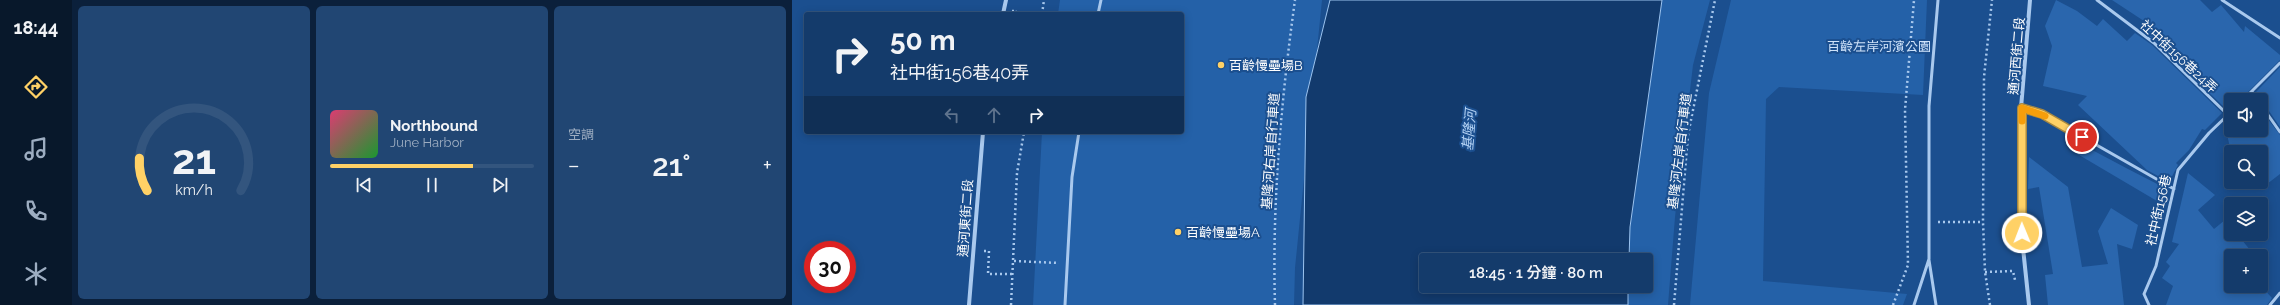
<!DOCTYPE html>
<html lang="zh-TW">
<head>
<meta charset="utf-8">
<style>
  :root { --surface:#143b6b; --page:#214673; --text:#f1f3f6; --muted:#9dadc1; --line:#33557e; --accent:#ffd166 }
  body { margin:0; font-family:Raleway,"Noto Sans TC",sans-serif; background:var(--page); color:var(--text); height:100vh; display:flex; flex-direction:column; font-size:15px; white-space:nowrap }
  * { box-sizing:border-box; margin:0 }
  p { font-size:13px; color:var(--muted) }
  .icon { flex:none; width:22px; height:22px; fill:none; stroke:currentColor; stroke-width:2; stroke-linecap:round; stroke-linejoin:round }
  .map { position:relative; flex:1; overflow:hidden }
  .drawer { display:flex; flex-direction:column; gap:6px; padding:6px; background:#0b203b; width:720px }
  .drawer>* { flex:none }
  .hud { position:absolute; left:12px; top:12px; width:380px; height:122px; border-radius:4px; box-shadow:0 2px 10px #0003,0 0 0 1px var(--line); background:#143b6b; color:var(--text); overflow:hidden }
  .controls { position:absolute; left:1432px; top:93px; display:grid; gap:8px }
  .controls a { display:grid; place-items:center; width:44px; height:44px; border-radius:4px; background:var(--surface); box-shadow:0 2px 10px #0003,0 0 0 1px var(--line); font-size:20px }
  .speed { position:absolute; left:12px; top:241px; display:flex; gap:8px; font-size:20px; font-weight:700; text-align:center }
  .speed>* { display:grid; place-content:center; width:52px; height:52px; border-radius:50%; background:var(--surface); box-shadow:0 2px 10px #0003,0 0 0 1px var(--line); line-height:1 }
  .speed .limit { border:6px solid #d22; background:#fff; color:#111 }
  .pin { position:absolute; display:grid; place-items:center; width:34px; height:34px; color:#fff; margin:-17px; border:2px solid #fff; border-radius:50%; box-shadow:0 1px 4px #0007 }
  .me { position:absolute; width:44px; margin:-22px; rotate:359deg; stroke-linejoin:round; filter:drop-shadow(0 0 3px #0008) }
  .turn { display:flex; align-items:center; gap:14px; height:84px; padding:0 20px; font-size:18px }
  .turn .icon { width:52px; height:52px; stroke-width:2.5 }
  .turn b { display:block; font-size:28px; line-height:34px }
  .lanes { display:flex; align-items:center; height:38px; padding:0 20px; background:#0003; justify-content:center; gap:20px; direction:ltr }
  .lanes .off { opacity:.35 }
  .big { font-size:30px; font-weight:600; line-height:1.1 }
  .drawer .tile { flex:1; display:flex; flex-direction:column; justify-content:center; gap:6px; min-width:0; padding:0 14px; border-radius:6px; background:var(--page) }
  .drawer .dial { align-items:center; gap:0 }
  .dial svg { height:104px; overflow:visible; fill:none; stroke:var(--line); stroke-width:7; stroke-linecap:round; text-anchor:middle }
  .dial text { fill:var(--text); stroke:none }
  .song { display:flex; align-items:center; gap:12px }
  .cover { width:48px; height:48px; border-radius:6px; background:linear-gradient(135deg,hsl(340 70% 55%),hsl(130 70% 35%)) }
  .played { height:4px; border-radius:2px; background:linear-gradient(90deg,var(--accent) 70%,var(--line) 70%) }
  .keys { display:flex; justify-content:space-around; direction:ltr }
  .heat { display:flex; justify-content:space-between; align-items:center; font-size:22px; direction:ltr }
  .drawer .tiles { flex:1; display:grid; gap:6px; grid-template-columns:repeat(3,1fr) }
  .trip { position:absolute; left:627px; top:253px; width:234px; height:40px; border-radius:4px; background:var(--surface); box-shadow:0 2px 10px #0003,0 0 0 1px var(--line); font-weight:600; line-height:40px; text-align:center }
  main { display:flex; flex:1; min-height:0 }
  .dock { display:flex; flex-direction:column; width:72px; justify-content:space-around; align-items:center; background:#08182b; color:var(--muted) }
  .dock .icon { width:28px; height:28px }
  .dock .current { color:var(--accent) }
  .dock b { font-size:18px; color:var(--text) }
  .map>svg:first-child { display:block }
</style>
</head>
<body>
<main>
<nav class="dock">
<b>18:44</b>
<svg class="icon current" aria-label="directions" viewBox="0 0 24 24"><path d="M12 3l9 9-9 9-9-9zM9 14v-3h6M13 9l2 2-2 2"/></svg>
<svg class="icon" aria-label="music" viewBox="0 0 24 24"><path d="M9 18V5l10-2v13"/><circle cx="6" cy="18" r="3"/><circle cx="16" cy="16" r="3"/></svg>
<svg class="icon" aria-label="phone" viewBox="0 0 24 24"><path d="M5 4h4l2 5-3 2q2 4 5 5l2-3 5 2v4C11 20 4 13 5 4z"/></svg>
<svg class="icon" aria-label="climate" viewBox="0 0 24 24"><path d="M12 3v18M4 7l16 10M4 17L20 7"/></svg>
</nav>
<section class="drawer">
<div class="tiles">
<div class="tile dial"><svg viewBox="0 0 100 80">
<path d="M14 69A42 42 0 1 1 86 69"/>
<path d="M14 69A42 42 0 0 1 8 44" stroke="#ffd166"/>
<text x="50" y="56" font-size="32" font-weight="700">21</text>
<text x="50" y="72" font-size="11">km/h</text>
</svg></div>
<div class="tile">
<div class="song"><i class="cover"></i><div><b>Northbound</b><p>June Harbor</p></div></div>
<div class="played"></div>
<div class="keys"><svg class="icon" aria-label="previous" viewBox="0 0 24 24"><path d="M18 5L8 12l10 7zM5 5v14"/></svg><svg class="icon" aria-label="pause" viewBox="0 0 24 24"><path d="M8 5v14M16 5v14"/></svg><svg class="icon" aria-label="next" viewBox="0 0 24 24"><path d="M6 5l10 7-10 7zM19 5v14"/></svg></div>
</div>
<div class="tile"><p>空調</p>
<div class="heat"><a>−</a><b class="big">21°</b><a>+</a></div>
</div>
</div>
</section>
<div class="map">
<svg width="1488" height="305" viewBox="0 0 1488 305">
  <rect width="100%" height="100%" fill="#1b4f8f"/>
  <path fill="#2461a8" d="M 268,0 L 530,0 L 503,268 L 502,305 L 241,305 L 250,132 L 390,132 L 390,14 L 266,14 Z
    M 870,0 L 918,0 L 901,65 L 883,217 L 876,305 L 836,305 L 836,286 L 854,286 L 854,260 L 837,260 L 838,227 Z
    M 939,0 L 1135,0 L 1131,95 L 987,87 L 974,99 L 971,281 L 1115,294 L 1111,305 L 898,305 L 917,93 Z"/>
  <path fill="#123a6d" stroke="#9cc4f0" d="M 538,0 L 870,0 L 838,227 L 837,260 L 634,260 L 634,286 L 836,286 L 836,305 L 511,305 L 514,97 Z"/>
  <path fill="#2a66ad" d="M 1264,0 L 1285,11 L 1305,26 L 1311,19 L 1335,41 L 1343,33 L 1360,45 L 1430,113 L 1413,130 L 1410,129 L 1397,150 L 1384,163 L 1386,165 L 1377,182 L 1355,170 L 1286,105 L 1295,96 L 1251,86 L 1260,46 L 1253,26 Z
    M 1320,0 L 1408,0 L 1420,12 L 1429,5 L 1452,32 L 1453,26 L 1488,55 L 1488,60 L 1448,100 L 1439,100 L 1439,105 L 1434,109 L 1364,41 L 1348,29 L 1355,23 Z
    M 1488,67 L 1488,127 L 1464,92 Z
    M 1469,110 L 1488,135 L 1488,174 L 1475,184 L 1469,177 L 1469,152 L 1439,152 L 1434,130 L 1469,130 Z
    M 1287,143 L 1336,169 L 1373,188 L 1365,201 L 1282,152 Z
    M 1237,157 L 1276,187 L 1290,267 L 1316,264 L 1306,231 L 1319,208 L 1346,225 L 1340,249 L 1325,244 L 1332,305 L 1256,305 L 1253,275 L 1261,274 L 1247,187 L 1236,189 Z
    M 1396,173 L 1423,195 L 1406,210 L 1422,229 L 1433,220 L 1439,227 L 1439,234 L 1445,234 L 1463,256 L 1439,256 L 1439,286 L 1469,286 L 1480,298 L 1475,305 L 1374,305 L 1381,286 L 1370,278 L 1378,266 L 1374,262 L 1387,244 L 1380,242 Z"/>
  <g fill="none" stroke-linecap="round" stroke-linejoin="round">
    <path stroke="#a9c9ee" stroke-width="2.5" stroke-dasharray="2 3" stroke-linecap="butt" d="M 220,11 L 225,11 L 224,14
      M 250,14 L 252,0
      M 1146,222 L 1191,222
      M 192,251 L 197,251 L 196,274 L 221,274
      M 222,261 L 267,263
      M 1193,272 L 1221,271 L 1223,280
      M 219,305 L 225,173 L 232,132
      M 483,305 C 480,203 489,101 503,0
      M 882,305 L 896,135 L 923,0
      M 1101,305 L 1116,265 L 1113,110 L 1122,0
      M 1198,305 L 1193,272 L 1191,222 L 1192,77 L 1200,0"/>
    <path stroke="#a9c9ee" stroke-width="3" d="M 1305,0 L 1362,43 L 1436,115
      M 1430,0 L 1488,38
      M 306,14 L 309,0
      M 1460,92 L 1466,100
      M 1451,100 L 1488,63
      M 1469,105 L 1488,132
      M 1229,108 L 1250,114 L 1382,189
      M 1137,260 L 1144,305
      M 273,305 L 280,177 L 287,132
      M 1122,305 L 1137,259 L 1137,106 L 1146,0
      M 1357,305 L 1352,294 L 1364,266 L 1386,170 L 1417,133 L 1439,112
      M 1478,305 L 1488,293"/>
    <path stroke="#a9c9ee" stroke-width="4" d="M 211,14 L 214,0
      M 177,305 L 191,132
      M 1237,305 L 1231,248 L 1229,108 L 1238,0"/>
  </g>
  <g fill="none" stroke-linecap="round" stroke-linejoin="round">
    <g stroke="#a68842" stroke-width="10">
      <path id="route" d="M 1230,233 L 1230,108 L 1250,114 L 1290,137"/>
    </g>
    <use href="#route" stroke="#ffd166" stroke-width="7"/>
    <path stroke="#f59e0b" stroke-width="7" d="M 1230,121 L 1230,108 L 1253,116"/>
  </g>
  <g fill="#ffd166" stroke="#1b4f8f" stroke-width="1.5">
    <circle cx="429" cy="65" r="4"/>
    <circle cx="386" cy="232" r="4"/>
  </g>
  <g text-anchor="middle" stroke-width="4" stroke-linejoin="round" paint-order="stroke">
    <g font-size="13" fill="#cfe3fa" stroke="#1b4f8f">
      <text x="1087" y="51">百齡左岸河濱公園</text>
    </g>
    <g font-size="13" fill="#fff" stroke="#1b4f8f">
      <text transform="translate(1224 56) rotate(-85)" y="5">通河西街二段</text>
      <text transform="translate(1387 56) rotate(43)" y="5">社中街156巷24弄</text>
      <text transform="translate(478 151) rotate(-86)" y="5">基隆河右岸自行車道</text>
      <text transform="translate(887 151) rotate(-83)" y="5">基隆河左岸自行車道</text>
      <text transform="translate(1366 210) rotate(-77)" y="5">社中街156巷</text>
      <text transform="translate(173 218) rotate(-86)" y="5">通河東街二段</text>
    </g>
    <g font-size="13" fill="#fff" stroke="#1b4f8f" text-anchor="start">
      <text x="437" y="70">百齡慢壘場B</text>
      <text x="394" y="237">百齡慢壘場A</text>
    </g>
    <g font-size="14" font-style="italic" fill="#b5d3f5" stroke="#1b4f8f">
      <text transform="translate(677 130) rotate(-85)" y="5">基隆河</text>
    </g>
  </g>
</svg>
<div class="controls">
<a><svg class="icon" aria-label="sound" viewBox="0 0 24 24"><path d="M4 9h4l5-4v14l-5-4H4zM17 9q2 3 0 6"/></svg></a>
<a><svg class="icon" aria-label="search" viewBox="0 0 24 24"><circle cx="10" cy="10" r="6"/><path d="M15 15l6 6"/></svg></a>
<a><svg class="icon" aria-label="layers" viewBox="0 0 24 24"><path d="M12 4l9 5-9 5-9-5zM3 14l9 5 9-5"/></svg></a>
<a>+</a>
</div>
<div class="speed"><div class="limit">30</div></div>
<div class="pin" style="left:1290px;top:137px;background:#d93025"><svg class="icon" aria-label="arrive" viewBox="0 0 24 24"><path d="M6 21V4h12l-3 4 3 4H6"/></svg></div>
<svg class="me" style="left:1230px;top:233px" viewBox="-20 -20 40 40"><circle r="17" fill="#ffd166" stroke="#fff" stroke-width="3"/><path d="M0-11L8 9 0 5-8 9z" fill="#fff"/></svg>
<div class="trip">18:45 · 1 分鐘 · 80 m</div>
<div class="hud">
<div class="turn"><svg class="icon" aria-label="right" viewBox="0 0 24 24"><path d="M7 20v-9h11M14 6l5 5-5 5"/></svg><div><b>50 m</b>社中街156巷40弄</div></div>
<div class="lanes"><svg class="icon off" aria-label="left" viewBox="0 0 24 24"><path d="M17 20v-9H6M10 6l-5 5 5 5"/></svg><svg class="icon off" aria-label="ahead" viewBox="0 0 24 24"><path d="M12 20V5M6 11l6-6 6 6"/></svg><svg class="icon" aria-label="right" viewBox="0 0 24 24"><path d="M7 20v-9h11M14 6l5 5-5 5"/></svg></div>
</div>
</div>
</main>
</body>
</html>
